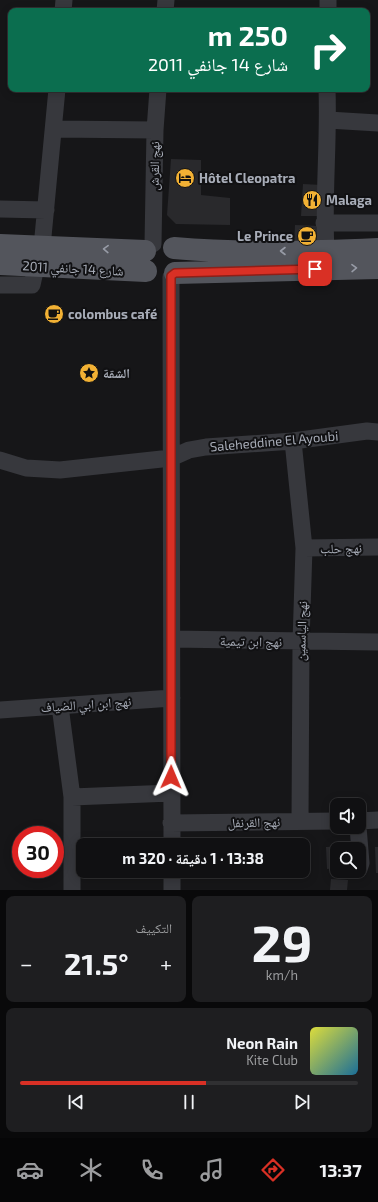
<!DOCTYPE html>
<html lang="ar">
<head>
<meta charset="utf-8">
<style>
  :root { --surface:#101012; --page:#1e1e20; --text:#f1f3f6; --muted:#9c9d9f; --line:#303032; --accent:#d93025 }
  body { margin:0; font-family:"Exo 2","Noto Naskh Arabic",sans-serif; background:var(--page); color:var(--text); direction:rtl; height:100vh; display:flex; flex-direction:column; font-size:15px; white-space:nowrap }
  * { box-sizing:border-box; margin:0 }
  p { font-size:13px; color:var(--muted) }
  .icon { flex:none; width:22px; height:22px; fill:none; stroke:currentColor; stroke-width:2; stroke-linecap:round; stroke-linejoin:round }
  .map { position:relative; height:890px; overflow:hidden; direction:ltr }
  .sheet { display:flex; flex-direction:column; gap:6px; padding:6px; background:#09090a; flex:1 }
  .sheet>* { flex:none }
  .hud { position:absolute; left:8px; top:8px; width:362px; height:84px; border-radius:8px; box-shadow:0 2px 10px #0003,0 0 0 1px var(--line); direction:rtl; background:#0b6e4f; color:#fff; overflow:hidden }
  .controls { position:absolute; left:330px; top:798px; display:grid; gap:8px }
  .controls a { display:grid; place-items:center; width:36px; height:36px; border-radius:8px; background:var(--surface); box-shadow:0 2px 10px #0003,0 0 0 1px var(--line); font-size:20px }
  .speed { position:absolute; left:12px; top:826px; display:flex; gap:8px; font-size:20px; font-weight:700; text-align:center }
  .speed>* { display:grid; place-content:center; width:52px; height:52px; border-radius:50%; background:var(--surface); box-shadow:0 2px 10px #0003,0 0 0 1px var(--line); line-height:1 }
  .speed .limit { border:6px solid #d22; background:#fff; color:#111 }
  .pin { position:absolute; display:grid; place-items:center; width:34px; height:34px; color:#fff; margin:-17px; border-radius:8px; box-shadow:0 2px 6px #0006 }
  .me { position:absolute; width:44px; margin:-22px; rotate:1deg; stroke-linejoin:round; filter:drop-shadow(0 0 3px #0008) }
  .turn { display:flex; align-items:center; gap:14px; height:84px; padding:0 16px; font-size:18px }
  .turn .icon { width:52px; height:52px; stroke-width:2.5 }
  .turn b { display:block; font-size:28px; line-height:34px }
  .big { font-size:30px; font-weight:700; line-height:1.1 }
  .sheet .widget { flex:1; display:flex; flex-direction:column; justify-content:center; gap:6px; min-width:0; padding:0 14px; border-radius:8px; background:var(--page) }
  .sheet .dial { align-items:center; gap:0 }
  .dial b { font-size:52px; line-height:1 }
  .song { display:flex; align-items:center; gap:12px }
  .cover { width:48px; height:48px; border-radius:6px; background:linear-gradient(135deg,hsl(60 70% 55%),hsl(200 70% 35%)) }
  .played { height:4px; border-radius:2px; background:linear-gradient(90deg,var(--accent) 55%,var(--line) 55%) }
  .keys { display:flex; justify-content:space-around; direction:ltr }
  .heat { display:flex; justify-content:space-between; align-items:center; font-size:22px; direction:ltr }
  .sheet .tiles { flex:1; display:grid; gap:6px; grid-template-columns:1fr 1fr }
  .widget:last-child { grid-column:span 2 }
  .trip { position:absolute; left:76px; top:838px; width:234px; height:40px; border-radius:8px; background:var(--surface); box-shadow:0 2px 10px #0003,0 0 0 1px var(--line); font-weight:700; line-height:40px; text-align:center; direction:rtl }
  .dock { display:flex; height:64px; justify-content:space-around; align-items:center; background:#060607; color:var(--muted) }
  .dock .icon { width:28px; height:28px }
  .dock .selected { color:var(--accent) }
  .dock b { font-size:18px; color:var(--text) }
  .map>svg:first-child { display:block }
</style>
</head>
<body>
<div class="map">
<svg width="378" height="890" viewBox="0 0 378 890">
  <rect width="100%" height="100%" fill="#161618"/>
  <path fill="#29292c" d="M 171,159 L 201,160 L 201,195 L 230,198 L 230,225 L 176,224 L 167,215 Z
    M 303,184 L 322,185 L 320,216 L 301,216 Z
    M 295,225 L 319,226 L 318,247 L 294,246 Z
    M 352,846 L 352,849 L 337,849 L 337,868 L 327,869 L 326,847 Z
    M 375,847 L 378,847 L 378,873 L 376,873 Z
    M 331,879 L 348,880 L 347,890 L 330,890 Z"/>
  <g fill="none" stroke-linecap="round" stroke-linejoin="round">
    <path stroke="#37383d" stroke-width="17" d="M 63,11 L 64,0
      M 165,11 L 166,0
      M 328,11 L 328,0
      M 328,120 L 378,123
      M 54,129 L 155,130
      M 0,209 L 46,210
      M 324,223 L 378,223
      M 153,244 L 155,130 L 158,89
      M 42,247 L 57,89
      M 326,251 C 323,197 329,143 327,89
      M 171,277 L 172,845
      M 0,285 L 32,285 L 36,267
      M 293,441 L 304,548 L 301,642 L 300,821
      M 0,460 L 26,468 L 60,470 L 171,458 L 189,450 L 206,447 L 293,441 L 367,431 L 378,432
      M 304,548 L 378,547
      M 172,639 L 378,642
      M 60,706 L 72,797 L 72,890
      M 0,710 L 172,698
      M 72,797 L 171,793
      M 359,821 L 378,820
      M 171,823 L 337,821
      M 358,827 L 361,863 L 359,869
      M 172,871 L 172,890"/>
    <path stroke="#53555c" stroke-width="22" d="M 0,245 L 145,251
      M 174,248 C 242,254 310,252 378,249
      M 0,264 L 146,271
      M 175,273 L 378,268"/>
  </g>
  <defs><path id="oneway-chevron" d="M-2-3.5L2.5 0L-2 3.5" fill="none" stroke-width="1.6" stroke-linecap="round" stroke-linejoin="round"/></defs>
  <g stroke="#979ba6">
    <use href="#oneway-chevron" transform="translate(106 249) rotate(-178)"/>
    <use href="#oneway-chevron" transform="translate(283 251) rotate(-180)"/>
    <use href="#oneway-chevron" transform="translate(354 268) rotate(-1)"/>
  </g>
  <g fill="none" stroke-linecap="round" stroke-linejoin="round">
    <g stroke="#8d1f18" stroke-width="10">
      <path id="route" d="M 171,777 L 171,276 L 175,273 L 315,269"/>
    </g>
    <use href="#route" stroke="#d93025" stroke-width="7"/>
  </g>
  <defs>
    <g id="hotel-disc" transform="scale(1)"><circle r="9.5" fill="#f2b134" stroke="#111113"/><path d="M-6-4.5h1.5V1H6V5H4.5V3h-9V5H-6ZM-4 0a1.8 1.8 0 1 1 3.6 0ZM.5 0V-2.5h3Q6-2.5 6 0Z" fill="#111"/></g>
    <g id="restaurant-disc" transform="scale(1)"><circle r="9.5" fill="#f2b134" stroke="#111113"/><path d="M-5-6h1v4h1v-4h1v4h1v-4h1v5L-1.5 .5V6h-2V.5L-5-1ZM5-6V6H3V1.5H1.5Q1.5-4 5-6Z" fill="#111"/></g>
    <g id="cafe-disc" transform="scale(1)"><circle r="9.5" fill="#f2b134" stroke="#111113"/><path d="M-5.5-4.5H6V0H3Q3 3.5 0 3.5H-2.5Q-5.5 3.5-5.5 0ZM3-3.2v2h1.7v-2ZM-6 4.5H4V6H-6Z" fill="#111"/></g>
    <g id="sight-disc" transform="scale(1)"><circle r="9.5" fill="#f2b134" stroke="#111113"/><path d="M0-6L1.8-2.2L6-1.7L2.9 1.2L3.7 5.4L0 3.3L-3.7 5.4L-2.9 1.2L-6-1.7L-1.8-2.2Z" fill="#111"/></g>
  </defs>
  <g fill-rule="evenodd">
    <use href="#hotel-disc" x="185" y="178"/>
    <use href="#restaurant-disc" x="312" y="200"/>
    <use href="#cafe-disc" x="307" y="236"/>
    <use href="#cafe-disc" x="54" y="314"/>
    <use href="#sight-disc" x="89" y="373"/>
  </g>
  <g text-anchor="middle" stroke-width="4" stroke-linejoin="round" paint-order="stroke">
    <g font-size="13" fill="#a8adb8" stroke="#111113">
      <text transform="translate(154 166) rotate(-89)" y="5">نهج القرش</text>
      <text transform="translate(73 268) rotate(3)" y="5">شارع 14 جانفي 2011</text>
      <text transform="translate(274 441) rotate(-5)" y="5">Saleheddine El Ayoubi</text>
      <text transform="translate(341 548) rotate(-1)" y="5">نهج حلب</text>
      <text transform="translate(301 631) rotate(-88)" y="5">نهج الياسمين</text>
      <text transform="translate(251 641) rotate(1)" y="5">نهج ابن تيمية</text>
      <text transform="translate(86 704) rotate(-4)" y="5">نهج ابن ابي الضياف</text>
      <text transform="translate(254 822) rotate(-1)" y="5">نهج القرنفل</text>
    </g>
    <g font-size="13" font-weight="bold" fill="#a8adb8" stroke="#111113" text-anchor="start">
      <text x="199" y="183">Hôtel Cleopatra</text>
      <text x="326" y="205">Malaga</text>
      <text x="293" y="241" text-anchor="end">Le Prince</text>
      <text x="68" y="319">colombus café</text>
      <text x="103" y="378">الشقة</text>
    </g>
  </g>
</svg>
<div class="controls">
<a><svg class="icon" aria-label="sound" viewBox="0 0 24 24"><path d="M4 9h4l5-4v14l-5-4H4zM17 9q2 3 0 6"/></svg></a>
<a><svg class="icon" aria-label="search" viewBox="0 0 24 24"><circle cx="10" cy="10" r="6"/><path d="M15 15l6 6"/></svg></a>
</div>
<div class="speed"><div class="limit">30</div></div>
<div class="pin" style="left:315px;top:269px;background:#d93025"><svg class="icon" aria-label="arrive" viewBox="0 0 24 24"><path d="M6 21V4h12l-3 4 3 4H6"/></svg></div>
<svg class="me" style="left:171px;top:777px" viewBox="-20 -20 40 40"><path d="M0-17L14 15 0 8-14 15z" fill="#d93025" stroke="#fff" stroke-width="4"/></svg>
<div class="trip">13:38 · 1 دقيقة · 320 m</div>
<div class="hud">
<div class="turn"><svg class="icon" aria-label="right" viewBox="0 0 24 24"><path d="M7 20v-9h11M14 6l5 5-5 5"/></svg><div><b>250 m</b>شارع 14 جانفي 2011</div></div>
</div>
</div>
<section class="sheet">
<div class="tiles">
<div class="widget dial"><b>29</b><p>km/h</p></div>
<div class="widget"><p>التكييف</p>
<div class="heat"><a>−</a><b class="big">21.5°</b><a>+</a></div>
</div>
<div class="widget">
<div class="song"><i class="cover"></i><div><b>Neon Rain</b><p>Kite Club</p></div></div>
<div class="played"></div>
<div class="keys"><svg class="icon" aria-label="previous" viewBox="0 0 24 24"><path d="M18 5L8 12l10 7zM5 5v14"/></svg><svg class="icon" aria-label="pause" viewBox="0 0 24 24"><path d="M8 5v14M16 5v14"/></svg><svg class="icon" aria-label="next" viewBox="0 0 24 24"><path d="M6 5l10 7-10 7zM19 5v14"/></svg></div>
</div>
</div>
</section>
<nav class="dock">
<b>13:37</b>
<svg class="icon selected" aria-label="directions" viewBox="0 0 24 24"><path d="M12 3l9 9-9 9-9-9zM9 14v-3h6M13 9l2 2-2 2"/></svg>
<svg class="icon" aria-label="music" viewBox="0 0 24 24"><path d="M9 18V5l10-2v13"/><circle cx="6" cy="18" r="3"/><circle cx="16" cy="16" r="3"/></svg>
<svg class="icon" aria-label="phone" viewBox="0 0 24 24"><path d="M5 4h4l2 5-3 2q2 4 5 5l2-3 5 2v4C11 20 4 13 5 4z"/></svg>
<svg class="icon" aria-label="climate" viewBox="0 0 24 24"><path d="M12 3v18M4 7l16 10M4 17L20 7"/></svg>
<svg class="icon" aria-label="car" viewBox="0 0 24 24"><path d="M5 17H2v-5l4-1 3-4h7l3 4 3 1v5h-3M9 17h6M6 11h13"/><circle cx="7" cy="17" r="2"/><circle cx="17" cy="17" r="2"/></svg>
</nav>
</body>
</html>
